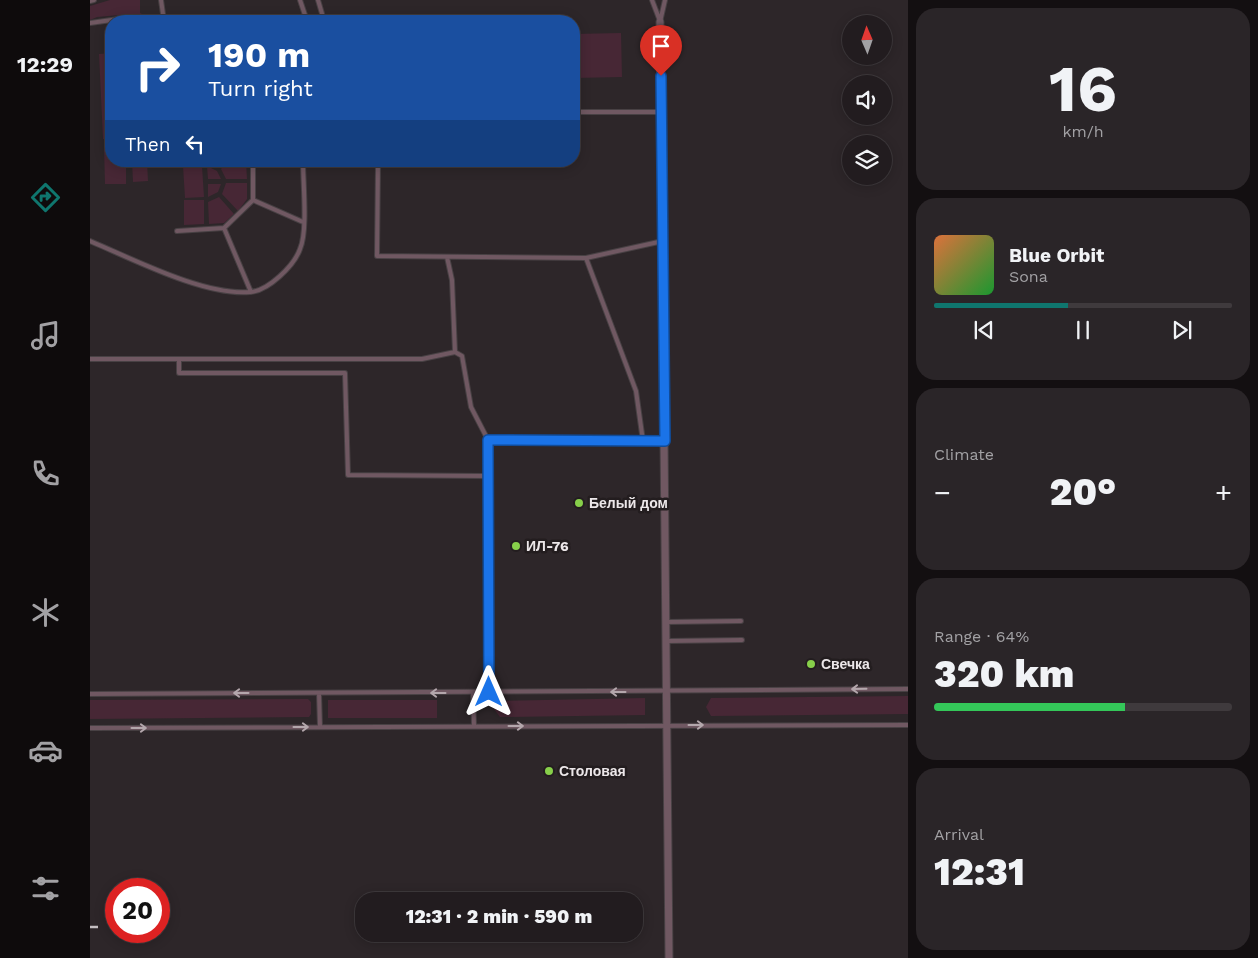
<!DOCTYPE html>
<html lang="en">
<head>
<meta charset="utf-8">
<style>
  :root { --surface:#221c1f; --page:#2a2528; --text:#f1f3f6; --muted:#a2a1a4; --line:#3f3a3d; --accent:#0f766e }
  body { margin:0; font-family:"Work Sans",sans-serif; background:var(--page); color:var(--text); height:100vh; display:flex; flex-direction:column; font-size:19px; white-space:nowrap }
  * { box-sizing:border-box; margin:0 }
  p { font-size:16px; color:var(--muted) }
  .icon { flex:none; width:28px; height:28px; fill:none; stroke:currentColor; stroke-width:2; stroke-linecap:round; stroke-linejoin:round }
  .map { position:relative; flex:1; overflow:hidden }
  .side { display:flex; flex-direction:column; gap:8px; padding:8px; background:#130f11; width:350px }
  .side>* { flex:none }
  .banner { position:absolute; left:15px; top:15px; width:475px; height:152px; border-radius:20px; box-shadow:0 2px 12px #0003,0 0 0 1px var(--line); background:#1a4fa0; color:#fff; overflow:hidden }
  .needle { width:32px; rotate:358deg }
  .tools { position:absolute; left:752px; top:15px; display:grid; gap:10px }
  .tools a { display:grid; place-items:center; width:50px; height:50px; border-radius:50%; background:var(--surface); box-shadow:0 2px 12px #0003,0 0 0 1px var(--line); font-size:25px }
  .speed { position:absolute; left:15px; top:878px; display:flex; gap:10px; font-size:25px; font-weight:700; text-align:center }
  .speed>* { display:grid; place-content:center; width:65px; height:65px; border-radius:50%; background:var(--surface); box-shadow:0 2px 12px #0003,0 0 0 1px var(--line); line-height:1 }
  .speed .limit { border:8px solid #d22; background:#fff; color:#111 }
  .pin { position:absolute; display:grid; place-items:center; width:42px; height:42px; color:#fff; margin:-51px -21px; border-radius:50% 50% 50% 0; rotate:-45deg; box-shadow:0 0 5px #0007 }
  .pin .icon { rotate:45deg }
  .me { position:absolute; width:55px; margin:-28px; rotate:0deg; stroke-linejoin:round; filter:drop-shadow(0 0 4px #0008) }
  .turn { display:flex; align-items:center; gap:18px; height:105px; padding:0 20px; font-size:22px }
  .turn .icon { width:65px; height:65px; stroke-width:2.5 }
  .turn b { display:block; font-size:35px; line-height:42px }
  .then { display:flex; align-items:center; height:48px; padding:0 20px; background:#0003; gap:10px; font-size:19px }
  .big { font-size:38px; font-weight:800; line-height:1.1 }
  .side .card { flex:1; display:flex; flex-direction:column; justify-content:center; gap:8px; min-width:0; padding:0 18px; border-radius:20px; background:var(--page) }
  .side .dial { align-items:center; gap:0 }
  .dial b { font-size:65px; line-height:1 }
  .song { display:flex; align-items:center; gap:15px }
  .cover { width:60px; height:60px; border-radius:8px; background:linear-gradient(135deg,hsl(20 70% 55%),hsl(130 70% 35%)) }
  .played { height:5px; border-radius:2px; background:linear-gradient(90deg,var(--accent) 45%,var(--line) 45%) }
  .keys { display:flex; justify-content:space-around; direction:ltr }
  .heat { display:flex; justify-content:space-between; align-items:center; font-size:28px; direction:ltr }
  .charge { height:8px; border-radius:4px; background:linear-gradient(90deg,#34c759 64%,var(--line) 0) }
  .trip { position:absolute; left:265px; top:892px; width:288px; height:50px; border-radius:20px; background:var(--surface); box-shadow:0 2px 12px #0003,0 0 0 1px var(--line); font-weight:800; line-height:50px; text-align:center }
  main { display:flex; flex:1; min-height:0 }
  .tab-bar { display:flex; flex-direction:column; width:90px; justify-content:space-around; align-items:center; background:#0e0b0c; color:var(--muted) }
  .tab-bar .icon { width:35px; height:35px }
  .tab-bar .current { color:var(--accent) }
  .tab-bar b { font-size:22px; color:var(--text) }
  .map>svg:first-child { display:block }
</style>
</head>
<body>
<main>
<nav class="tab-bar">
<b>12:29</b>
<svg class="icon current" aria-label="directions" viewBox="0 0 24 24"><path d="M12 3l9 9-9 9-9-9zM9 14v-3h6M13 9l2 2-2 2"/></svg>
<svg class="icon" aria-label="music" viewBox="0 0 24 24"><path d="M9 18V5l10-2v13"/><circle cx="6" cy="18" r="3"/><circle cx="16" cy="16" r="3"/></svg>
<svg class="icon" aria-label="phone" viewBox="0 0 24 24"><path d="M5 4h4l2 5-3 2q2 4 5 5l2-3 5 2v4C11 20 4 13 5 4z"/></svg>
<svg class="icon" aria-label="climate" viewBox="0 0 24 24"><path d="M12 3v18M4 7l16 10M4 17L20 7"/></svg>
<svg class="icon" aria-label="car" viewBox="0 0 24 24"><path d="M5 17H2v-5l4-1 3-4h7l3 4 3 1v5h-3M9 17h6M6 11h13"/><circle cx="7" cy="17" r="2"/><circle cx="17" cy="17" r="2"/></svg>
<svg class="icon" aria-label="filters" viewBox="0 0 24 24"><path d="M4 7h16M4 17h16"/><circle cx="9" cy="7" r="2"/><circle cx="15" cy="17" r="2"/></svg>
</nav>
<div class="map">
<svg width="818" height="958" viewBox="0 0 818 958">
  <rect width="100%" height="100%" fill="#2d2629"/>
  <path fill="#472735" d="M 20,0 L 50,0 L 50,13 L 66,21 L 41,14 L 7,17 L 0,20 L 0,6 Z
    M 531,33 L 532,77 L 484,78 L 484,34 Z
    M 21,53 L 21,139 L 13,139 L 9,54 Z
    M 14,147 L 21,147 L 21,161 L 36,161 L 36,184 L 15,184 Z
    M 42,161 L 57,161 L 58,181 L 43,182 Z
    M 138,161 L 156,161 L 157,179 L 136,179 L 131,169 Z
    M 93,166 L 112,166 L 114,197 L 95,198 Z
    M 117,166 L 127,171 L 131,179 L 118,179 Z
    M 136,183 L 157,183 L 157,199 L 148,211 L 132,194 Z
    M 118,184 L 131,184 L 128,192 L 118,197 Z
    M 129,197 L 144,214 L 134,223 L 119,224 L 118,202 Z
    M 94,200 L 114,200 L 114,224 L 94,225 Z
    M 818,696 L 818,714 L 621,716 L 616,707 L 621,698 Z
    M 555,698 L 555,715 L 410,717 L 404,709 L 410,701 Z
    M 218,699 L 221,702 L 221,714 L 219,717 L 0,719 L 0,700 Z
    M 238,700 L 347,700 L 347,718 L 238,718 Z"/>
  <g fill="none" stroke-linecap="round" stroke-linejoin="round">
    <g stroke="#484144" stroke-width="6">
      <path id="lane" d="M 71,0 L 74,21
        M 210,0 L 217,21
        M 228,0 L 233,17
        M 562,0 L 570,21
        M 0,1 L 4,0
        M 570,22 L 575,0
        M 0,23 L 36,18 L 45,21
        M 484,112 L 571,112
        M 288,161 L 287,256 L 496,258 L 573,241
        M 163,200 L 213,222
        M 134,228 L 161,292
        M 87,231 L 134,228 L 163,200 L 163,161
        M 0,241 C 43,259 114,296 160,292 C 178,291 204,266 210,249 C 218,231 213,183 213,161
        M 357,257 L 362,280 L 365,352
        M 496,258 L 546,391 L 553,441
        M 0,359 L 332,359 L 365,352 L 372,356 L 381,407 L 398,440 L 399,692
        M 89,359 L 89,373 L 255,373 L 258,475 L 398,476
        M 398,440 L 575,441
        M 576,622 L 651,621
        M 577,641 L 652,640
        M 383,692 L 384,726
        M 229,693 L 230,727
        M 0,694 L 818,689
        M 0,728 L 818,725"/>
    </g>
    <g stroke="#484144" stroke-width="9">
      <path id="street" d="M 570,22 L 579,958"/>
    </g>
    <use href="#lane" stroke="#705862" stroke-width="4"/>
    <use href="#street" stroke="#705862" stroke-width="7"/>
    <path stroke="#c5bfc2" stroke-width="2.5" stroke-dasharray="8 4" stroke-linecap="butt" d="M 0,927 L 8,927"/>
  </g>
  <defs><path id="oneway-shaft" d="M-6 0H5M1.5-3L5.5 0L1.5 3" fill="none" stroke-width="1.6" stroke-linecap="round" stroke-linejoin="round" transform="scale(1.25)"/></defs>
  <g stroke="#b4a7ac">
    <use href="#oneway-shaft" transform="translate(769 689) rotate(179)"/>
    <use href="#oneway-shaft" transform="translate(528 692) rotate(180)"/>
    <use href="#oneway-shaft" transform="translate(151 693) rotate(180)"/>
    <use href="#oneway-shaft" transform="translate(348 693) rotate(180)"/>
    <use href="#oneway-shaft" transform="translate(606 725)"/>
    <use href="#oneway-shaft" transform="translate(426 726)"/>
    <use href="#oneway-shaft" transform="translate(211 727)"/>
    <use href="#oneway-shaft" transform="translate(49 728)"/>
  </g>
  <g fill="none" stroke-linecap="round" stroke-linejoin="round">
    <g stroke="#114b97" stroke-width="12">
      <path id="route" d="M 399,692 L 398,440 L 575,441 L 571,76"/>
    </g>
    <use href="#route" stroke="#1a73e8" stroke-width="9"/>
  </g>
  <g fill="#87cf4a" stroke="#231d1f" stroke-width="2">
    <circle cx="489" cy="503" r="5"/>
    <circle cx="426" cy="546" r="5"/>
    <circle cx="721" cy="664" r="5"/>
    <circle cx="459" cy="771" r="5"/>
  </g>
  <g text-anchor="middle" stroke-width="5" stroke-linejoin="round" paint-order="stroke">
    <g font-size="14" font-weight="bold" fill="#ece7e9" stroke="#231d1f" text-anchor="start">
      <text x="499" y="508">Белый дом</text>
      <text x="436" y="551">ИЛ-76</text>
      <text x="731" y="669">Свечка</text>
      <text x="469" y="776">Столовая</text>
    </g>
  </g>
</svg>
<div class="tools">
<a><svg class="needle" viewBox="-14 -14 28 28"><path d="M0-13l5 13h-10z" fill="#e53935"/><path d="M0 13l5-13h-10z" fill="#a2a1a4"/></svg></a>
<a><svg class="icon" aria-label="sound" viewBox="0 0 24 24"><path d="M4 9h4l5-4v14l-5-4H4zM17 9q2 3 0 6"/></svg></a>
<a><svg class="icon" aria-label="layers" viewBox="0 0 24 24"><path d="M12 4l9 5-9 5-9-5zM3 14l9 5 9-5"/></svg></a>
</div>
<div class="speed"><div class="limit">20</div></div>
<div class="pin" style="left:571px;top:76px;background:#d93025"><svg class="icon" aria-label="arrive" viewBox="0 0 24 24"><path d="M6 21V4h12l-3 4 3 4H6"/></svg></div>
<svg class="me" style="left:399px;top:692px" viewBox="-20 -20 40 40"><path d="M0-17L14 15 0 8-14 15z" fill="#1a73e8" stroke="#fff" stroke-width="4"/></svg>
<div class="trip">12:31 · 2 min · 590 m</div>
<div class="banner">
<div class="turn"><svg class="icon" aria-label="right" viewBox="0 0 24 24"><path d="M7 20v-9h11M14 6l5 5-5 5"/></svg><div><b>190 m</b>Turn right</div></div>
<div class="then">Then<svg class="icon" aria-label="left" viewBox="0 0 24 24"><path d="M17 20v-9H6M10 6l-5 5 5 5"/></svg></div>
</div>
</div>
<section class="side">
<div class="card dial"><b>16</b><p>km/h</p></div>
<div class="card">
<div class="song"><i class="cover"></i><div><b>Blue Orbit</b><p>Sona</p></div></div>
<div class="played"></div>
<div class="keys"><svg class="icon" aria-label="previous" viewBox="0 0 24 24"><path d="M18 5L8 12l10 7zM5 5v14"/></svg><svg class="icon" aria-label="pause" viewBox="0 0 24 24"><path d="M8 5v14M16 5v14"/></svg><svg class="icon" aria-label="next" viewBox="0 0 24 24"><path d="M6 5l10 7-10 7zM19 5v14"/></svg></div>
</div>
<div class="card"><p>Climate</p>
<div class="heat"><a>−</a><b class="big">20°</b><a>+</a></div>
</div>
<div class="card"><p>Range · 64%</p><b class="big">320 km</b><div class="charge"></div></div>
<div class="card"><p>Arrival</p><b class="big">12:31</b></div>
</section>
</main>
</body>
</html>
